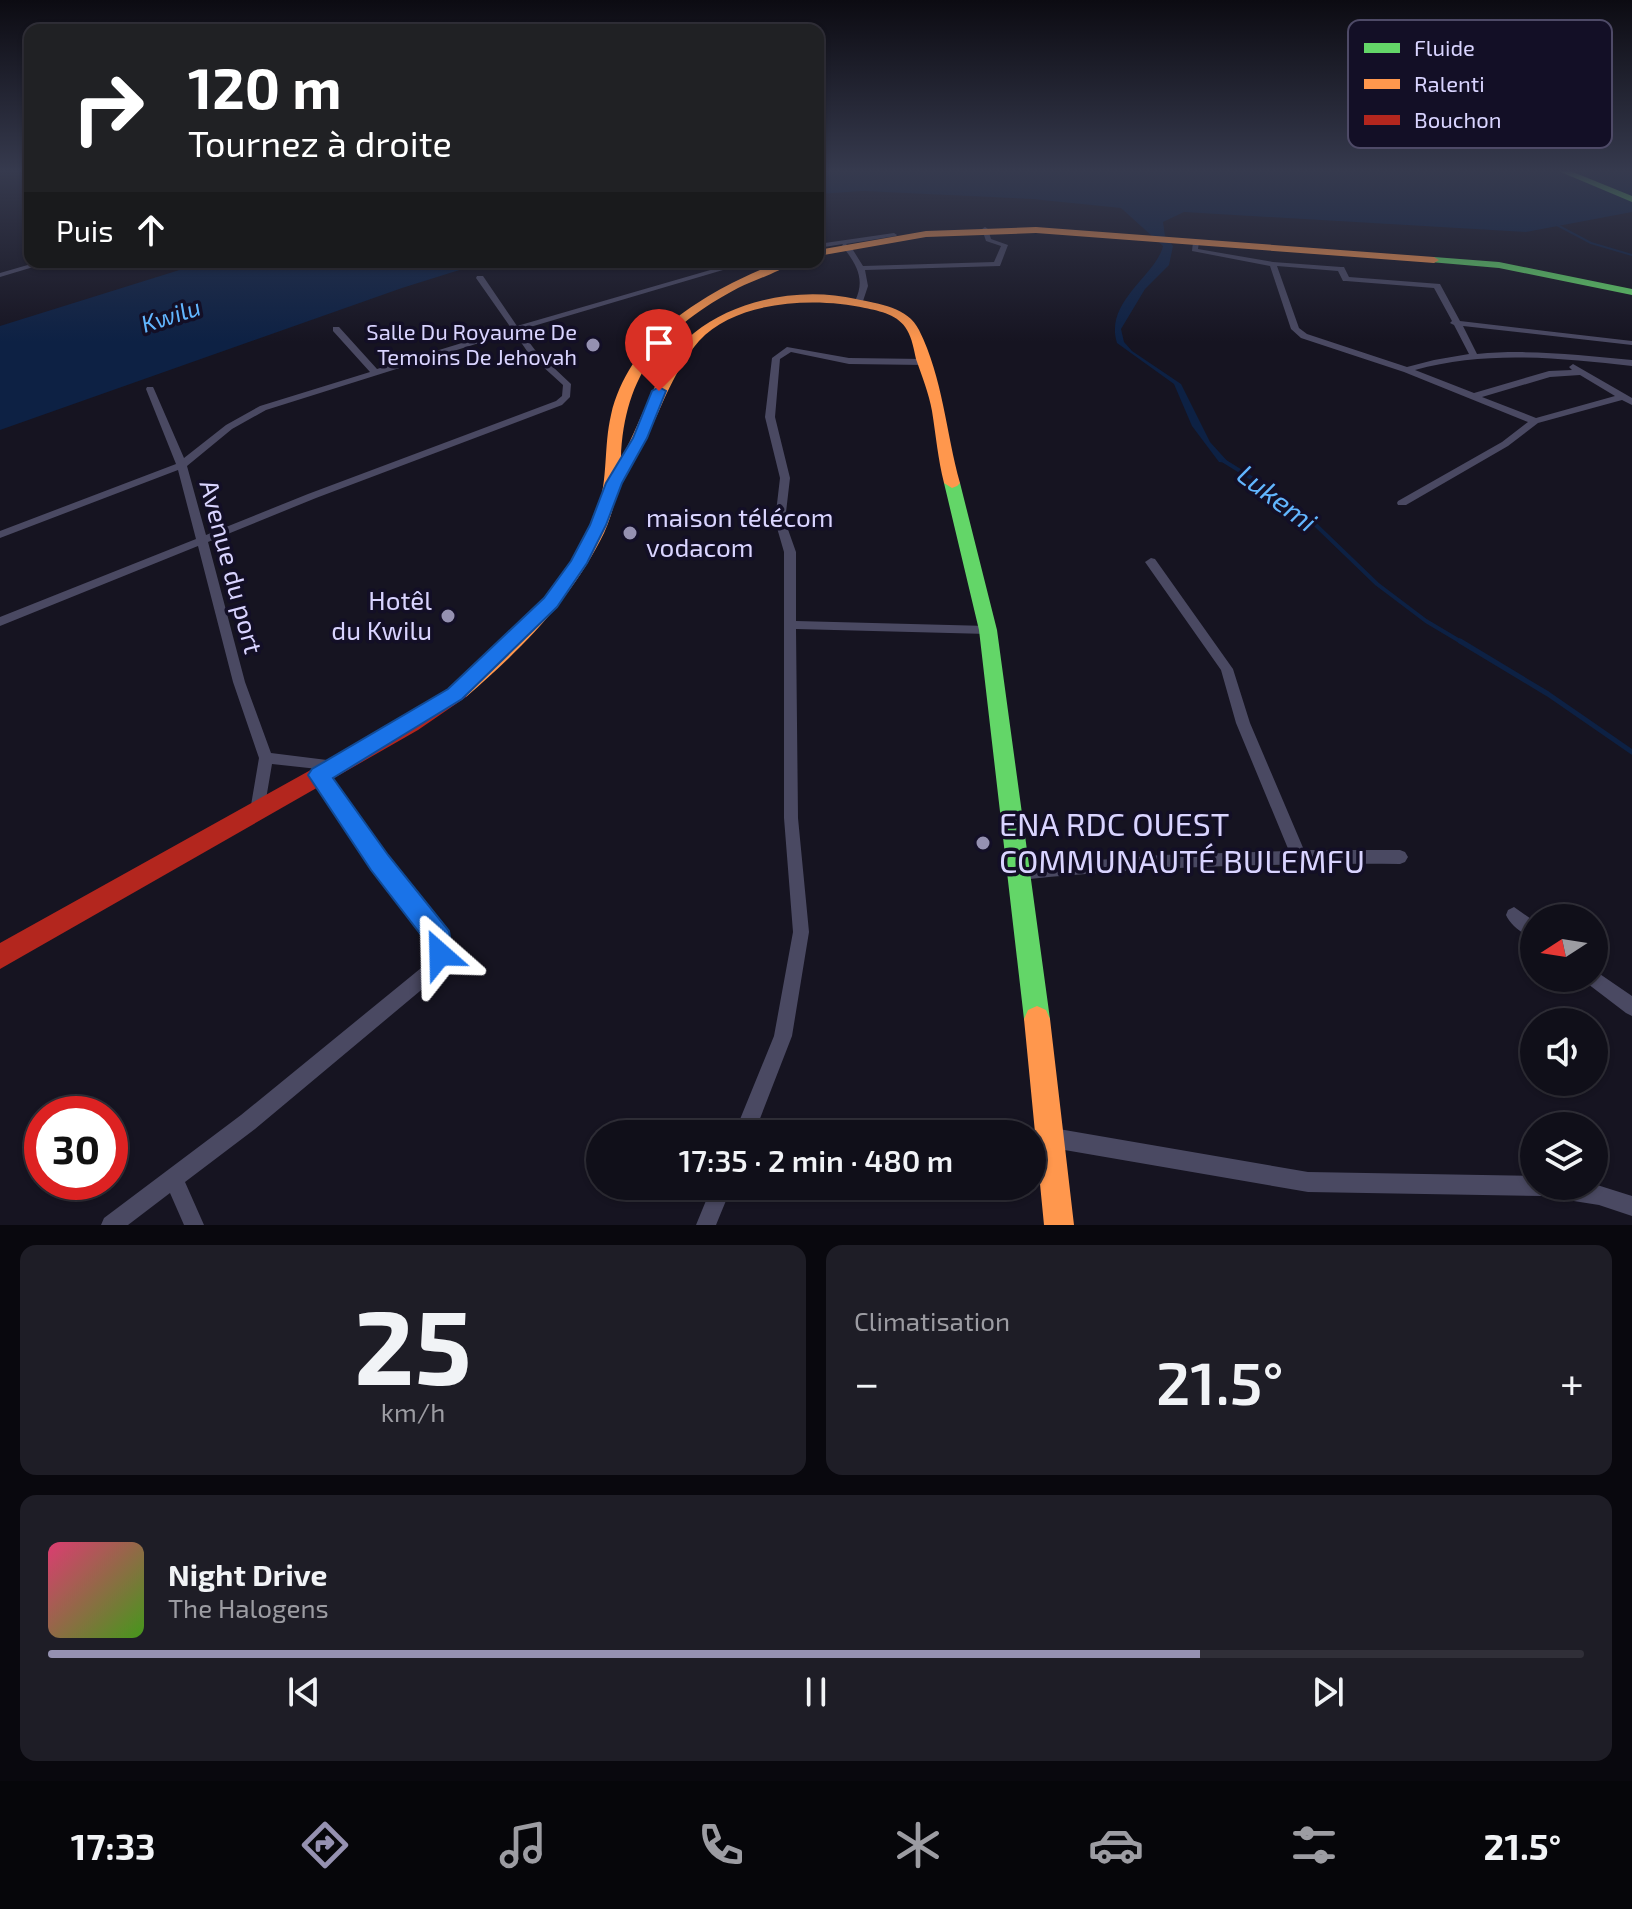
<!DOCTYPE html>
<html lang="fr">
<head>
<meta charset="utf-8">
<style>
  :root { --surface:#100f19; --page:#1e1d26; --text:#f1f3f6; --muted:#9c9ca2; --line:#302f38; --accent:#9591b1 }
  body { margin:0; font-family:"Exo 2",sans-serif; background:var(--page); color:var(--text); height:100vh; display:flex; flex-direction:column; font-size:30px; white-space:nowrap }
  * { box-sizing:border-box; margin:0 }
  p { font-size:26px; color:var(--muted) }
  .icon { flex:none; width:44px; height:44px; fill:none; stroke:currentColor; stroke-width:2; stroke-linecap:round; stroke-linejoin:round }
  .map { position:relative; height:1225px; overflow:hidden }
  .side { display:flex; flex-direction:column; gap:20px; padding:20px; background:#09080e; flex:1 }
  .side>* { flex:none }
  .hud { position:absolute; left:24px; top:24px; width:800px; height:244px; border-radius:16px; box-shadow:0 2px 6px #0004,0 0 0 2px var(--line); background:#202124; color:#fff; overflow:hidden }
  .needle { width:52px; rotate:258deg }
  .tools { position:absolute; left:1520px; top:904px; display:grid; gap:16px }
  .tools a { display:grid; place-items:center; width:88px; height:88px; border-radius:50%; background:var(--surface); box-shadow:0 2px 6px #0004,0 0 0 2px var(--line); font-size:40px }
  .speed { position:absolute; left:24px; top:1096px; display:flex; gap:16px; font-size:40px; font-weight:700; text-align:center }
  .speed>* { display:grid; place-content:center; width:104px; height:104px; border-radius:50%; background:var(--surface); box-shadow:0 2px 6px #0004,0 0 0 2px var(--line); line-height:1 }
  .speed .limit { border:12px solid #d22; background:#fff; color:#111 }
  .pin { position:absolute; display:grid; place-items:center; width:68px; height:68px; color:#fff; margin:-82px -34px; border-radius:50% 50% 50% 0; rotate:-45deg; box-shadow:0 0 8px #0007 }
  .pin .icon { rotate:45deg }
  .me { position:absolute; width:88px; margin:-44px; rotate:335deg; stroke-linejoin:round; filter:drop-shadow(0 0 6px #0008) }
  .turn { display:flex; align-items:center; gap:28px; height:168px; padding:0 32px; font-size:36px }
  .turn .icon { width:104px; height:104px; stroke-width:2.5 }
  .turn b { display:block; font-size:56px; line-height:68px }
  .then { display:flex; align-items:center; height:76px; padding:0 32px; background:#0003; gap:16px; font-size:30px }
  .big { font-size:60px; font-weight:600; line-height:1.1 }
  .side .tile { flex:1; display:flex; flex-direction:column; justify-content:center; gap:12px; min-width:0; padding:0 28px; border-radius:16px; background:var(--page) }
  .side .dial { align-items:center; gap:0 }
  .dial b { font-size:104px; line-height:1 }
  .song { display:flex; align-items:center; gap:24px }
  .cover { width:96px; height:96px; border-radius:12px; background:linear-gradient(135deg,hsl(340 70% 55%),hsl(100 70% 35%)) }
  .played { height:8px; border-radius:4px; background:linear-gradient(90deg,var(--accent) 75%,var(--line) 75%) }
  .keys { display:flex; justify-content:space-around; direction:ltr }
  .heat { display:flex; justify-content:space-between; align-items:center; font-size:44px; direction:ltr }
  .side .tiles { flex:1; display:grid; gap:20px; grid-template-columns:1fr 1fr }
  .tile:last-child { grid-column:span 2 }
  .trip { position:absolute; left:586px; top:1120px; width:460px; height:80px; border-radius:40px; background:var(--surface); box-shadow:0 2px 6px #0004,0 0 0 2px var(--line); font-weight:600; line-height:80px; text-align:center }
  .menu { display:flex; height:128px; justify-content:space-around; align-items:center; background:#06060a; color:var(--muted) }
  .menu .icon { width:56px; height:56px }
  .menu .on { color:var(--accent) }
  .menu b { font-size:36px; color:var(--text) }
  .map>svg:first-child { display:block }
</style>
</head>
<body>
<div class="map">
<svg width="1632" height="1225" viewBox="0 0 1632 1225">
  <rect width="100%" height="100%" fill="#161421"/>
  <path fill="#0d2144" d="M 818,170 L 1632,170 L 1632,212 L 1526,232 L 1184,212 L 1163,222 L 1165,236 L 1173,246 L 1169,265 L 1145,289 L 1121,329 L 1124,342 L 1132,351 L 1181,384 L 1210,442 L 1229,463 L 1219,462 L 1192,426 L 1174,384 L 1117,343 C 1104,301 1156,276 1163,246 L 1121,208 L 1032,199 L 863,191 L 818,194 Z
    M 205,262 L 485,262 L 402,288 L 0,430 L 0,326 Z"/>
  <g fill="none" stroke-linecap="round" stroke-linejoin="round">
    <path stroke="#0d2144" stroke-width="2" d="M 1557,225 L 1591,243 L 1632,255"/>
    <path stroke="#0d2144" stroke-width="4" d="M 1224,461 L 1295,505 L 1377,584 L 1426,621 L 1463,643"/>
    <path stroke="#0d2144" stroke-width="5" d="M 1460,641 L 1548,694 L 1632,752"/>
    <path fill="#4a4962" fill-rule="evenodd" d="M 985,227 L 988,229 L 991,239 L 1008,245 L 1000,266 L 865,270 L 868,286 L 863,301 L 859,303 L 855,301 C 866,279 856,263 842,246 L 843,244 L 818,248 L 818,244 L 894,233 L 897,235 L 896,236 L 846,244 L 853,250 L 863,266 L 994,262 L 1001,246 L 986,241 L 982,229 Z
      M 1196,240 L 1199,242 L 1198,249 L 1273,262 L 1341,267 L 1344,267 L 1349,277 L 1440,284 L 1460,321 L 1632,341 L 1632,345 L 1463,326 L 1477,354 C 1529,349 1581,355 1632,360 L 1632,366 C 1560,358 1486,350 1415,370 L 1474,393 L 1549,371 L 1572,370 L 1569,367 L 1573,364 L 1632,398 L 1632,405 L 1622,400 L 1538,423 L 1508,446 L 1406,505 L 1398,505 L 1397,503 L 1398,501 L 1502,442 L 1528,422 L 1404,372 L 1301,338 L 1291,329 L 1270,266 L 1192,251 L 1193,242 ZM 1277,266 L 1338,271 L 1343,281 L 1346,281 L 1434,288 L 1452,321 L 1450,323 L 1454,325 L 1469,354 L 1434,360 L 1407,367 L 1307,334 L 1299,328 ZM 1580,375 L 1615,396 L 1536,418 L 1482,397 L 1550,377 Z
      M 38,262 L 50,262 L 0,277 L 0,273 Z
      M 738,262 L 750,262 L 520,330 L 535,350 L 571,384 L 570,397 L 562,405 L 316,498 L 208,542 L 245,682 L 271,753 L 335,761 L 337,765 L 335,769 L 321,770 L 324,771 L 384,857 L 446,934 C 452,950 445,962 438,976 L 255,1129 L 185,1182 L 204,1225 L 184,1225 L 170,1193 L 128,1225 L 101,1225 L 104,1218 L 241,1115 L 426,964 L 432,953 L 432,942 L 374,867 L 314,779 L 312,775 L 314,771 L 318,769 L 272,764 L 264,811 L 262,815 L 257,817 L 252,815 L 250,811 L 259,758 L 233,682 L 198,546 L 0,626 L 0,617 L 196,539 L 178,470 L 0,538 L 0,531 L 176,464 L 146,389 L 147,387 L 153,387 L 154,389 L 184,458 L 226,425 L 260,406 L 370,372 L 333,331 L 333,327 L 339,327 L 377,369 L 511,328 L 476,278 L 477,276 L 483,276 L 517,326 ZM 514,332 L 529,354 L 563,385 L 562,396 L 556,401 L 308,494 L 206,535 L 187,466 L 232,429 L 266,410 Z
      M 787,347 L 849,358 L 924,359 L 928,362 L 924,365 L 849,364 L 791,352 L 780,359 L 775,417 L 790,478 L 785,521 L 796,552 L 796,621 L 988,626 L 994,630 L 988,634 L 796,629 L 798,818 L 809,932 L 792,1036 L 754,1134 L 734,1134 L 774,1036 L 793,932 L 784,818 L 784,552 L 775,521 L 780,478 L 765,417 L 772,358 Z
      M 1151,558 L 1155,559 L 1233,669 L 1250,723 L 1304,850 L 1400,850 L 1405,852 L 1408,857 L 1405,862 L 1400,864 C 1273,863 1146,867 1020,880 L 1014,878 L 1012,873 L 1014,868 L 1020,866 L 1162,855 L 1289,851 L 1236,723 L 1221,670 L 1145,562 Z
      M 1514,907 L 1534,921 L 1534,939 C 1524,935 1510,925 1506,915 L 1508,910 Z
      M 1594,970 L 1632,996 L 1632,1016 L 1626,1013 L 1588,984 L 1585,978 L 1594,978 Z
      M 1053,1128 L 1308,1172 L 1534,1176 L 1534,1186 L 1594,1186 L 1594,1184 L 1632,1196 L 1632,1216 L 1599,1205 L 1542,1196 L 1308,1192 L 1053,1148 L 1046,1145 L 1043,1138 L 1046,1131 Z
      M 712,1186 L 732,1186 L 716,1225 L 696,1225 Z"/>
    <path fill="#63d668" fill-rule="evenodd" d="M 1556,170 L 1568,170 L 1632,196 L 1632,202 Z
      M 1434,257 L 1499,262 L 1632,289 L 1632,295 L 1499,268 L 1430,262 L 1430,258 Z
      M 952,478 L 960,483 L 997,630 L 1050,1019 L 1046,1028 L 1037,1032 L 1028,1028 L 1024,1019 L 979,630 L 944,483 Z"/>
    <path fill="#ff974d" fill-rule="evenodd" d="M 1036,227 L 1434,257 L 1439,260 L 1434,263 L 1036,233 L 926,237 L 818,256 L 818,250 L 926,231 Z
      M 779,262 L 793,262 C 778,273 756,279 738,288 C 664,327 624,373 621,459 C 633,437 641,415 652,393 C 659,377 681,343 694,333 C 737,298 803,287 856,299 C 879,304 908,307 919,330 C 943,378 946,433 960,483 L 957,486 L 952,488 L 944,483 C 938,459 936,436 932,411 C 929,394 922,376 916,359 C 914,350 912,338 907,330 C 899,315 880,311 865,308 C 816,297 736,300 699,341 C 674,370 663,404 647,437 C 639,455 624,472 618,490 C 613,508 609,525 600,541 C 568,603 518,652 466,697 L 452,697 L 449,692 L 452,687 C 509,639 566,587 595,517 C 609,484 603,449 611,415 C 630,334 707,291 779,262 Z
      M 1037,1006 L 1046,1010 L 1050,1019 L 1074,1225 L 1044,1225 L 1024,1019 L 1028,1010 Z"/>
    <path fill="#b3261e" fill-rule="evenodd" d="M 459,685 L 466,687 L 469,692 L 466,697 L 418,730 L 0,969 L 0,943 L 404,718 Z"/>
  </g>
  <linearGradient id="sky" x2="0" y2="1"><stop stop-color="#0c0b12"/><stop offset="0.5" stop-color="#363a4e"/><stop offset="1" stop-color="#363a4e" stop-opacity="0"/></linearGradient>
  <rect width="1632" height="342" fill="url(#sky)"/>
  <path fill="#1a73e8" stroke="#114b97" stroke-width="2" d="M 659,387 L 666,391 L 647,438 L 622,483 L 606,525 L 587,563 L 557,607 L 462,699 L 333,778 L 388,855 L 449,931 L 453,954 L 449,962 L 440,966 L 431,962 L 428,944 L 371,870 L 308,775 L 312,769 L 448,689 L 544,598 L 571,561 L 590,525 L 606,483 L 633,438 L 652,391 Z"/>
  <g fill="#9591b1" stroke="#130f26" stroke-width="3">
    <circle cx="593" cy="345" r="8"/>
    <circle cx="630" cy="533" r="8"/>
    <circle cx="448" cy="616" r="8"/>
    <circle cx="983" cy="843" r="8"/>
  </g>
  <g text-anchor="middle" stroke-width="7" stroke-linejoin="round" paint-order="stroke">
    <g font-size="22" fill="#d9d4ff" stroke="#130f26" text-anchor="end">
      <text x="577" y="340">Salle Du Royaume De<tspan x="577" dy="25">Temoins De Jehovah</tspan></text>
    </g>
    <g font-size="24" font-style="italic" fill="#62b6ff" stroke="#130f26">
      <text transform="translate(171 316) rotate(-18)" y="8">Kwilu</text>
    </g>
    <g font-size="26" fill="#d9d4ff" stroke="#130f26" text-anchor="start">
      <text x="646" y="527">maison télécom<tspan x="646" dy="30">vodacom</tspan></text>
      <text x="432" y="610" text-anchor="end">Hotêl<tspan x="432" dy="30">du Kwilu</tspan></text>
    </g>
    <g font-size="26" fill="#d9d4ff" stroke="#130f26">
      <text transform="translate(231 567) rotate(75)" y="9">Avenue du port</text>
    </g>
    <g font-size="28" font-style="italic" fill="#62b6ff" stroke="#130f26">
      <text transform="translate(1277 498) rotate(37)" y="10">Lukemi</text>
    </g>
    <g font-size="32" fill="#d9d4ff" stroke="#130f26" text-anchor="start">
      <text x="999" y="836">ENA RDC OUEST<tspan x="999" dy="37">COMMUNAUTÉ BULEMFU</tspan></text>
    </g>
  </g>
  <rect x="1348" y="20" width="264" height="128" rx="12" fill="#130f26" stroke="#4e4a67" stroke-width="2"/>
  <rect x="1364" y="43" width="36" height="10" fill="#63d668"/>
  <rect x="1364" y="79" width="36" height="10" fill="#ff974d"/>
  <rect x="1364" y="115" width="36" height="10" fill="#b3261e"/>
  <g font-size="22" fill="#d9d4ff">
    <text x="1414" y="56">Fluide</text>
    <text x="1414" y="92">Ralenti</text>
    <text x="1414" y="128">Bouchon</text>
  </g>
</svg>
<div class="tools">
<a><svg class="needle" viewBox="-14 -14 28 28"><path d="M0-13l5 13h-10z" fill="#e53935"/><path d="M0 13l5-13h-10z" fill="#9c9ca2"/></svg></a>
<a><svg class="icon" aria-label="sound" viewBox="0 0 24 24"><path d="M4 9h4l5-4v14l-5-4H4zM17 9q2 3 0 6"/></svg></a>
<a><svg class="icon" aria-label="layers" viewBox="0 0 24 24"><path d="M12 4l9 5-9 5-9-5zM3 14l9 5 9-5"/></svg></a>
</div>
<div class="speed"><div class="limit">30</div></div>
<div class="pin" style="left:659px;top:391px;background:#d93025"><svg class="icon" aria-label="arrive" viewBox="0 0 24 24"><path d="M6 21V4h12l-3 4 3 4H6"/></svg></div>
<svg class="me" style="left:440px;top:954px" viewBox="-20 -20 40 40"><path d="M0-17L14 15 0 8-14 15z" fill="#1a73e8" stroke="#fff" stroke-width="4"/></svg>
<div class="trip">17:35 · 2 min · 480 m</div>
<div class="hud">
<div class="turn"><svg class="icon" aria-label="right" viewBox="0 0 24 24"><path d="M7 20v-9h11M14 6l5 5-5 5"/></svg><div><b>120 m</b>Tournez à droite</div></div>
<div class="then">Puis<svg class="icon" aria-label="ahead" viewBox="0 0 24 24"><path d="M12 20V5M6 11l6-6 6 6"/></svg></div>
</div>
</div>
<section class="side">
<div class="tiles">
<div class="tile dial"><b>25</b><p>km/h</p></div>
<div class="tile"><p>Climatisation</p>
<div class="heat"><a>−</a><b class="big">21.5°</b><a>+</a></div>
</div>
<div class="tile">
<div class="song"><i class="cover"></i><div><b>Night Drive</b><p>The Halogens</p></div></div>
<div class="played"></div>
<div class="keys"><svg class="icon" aria-label="previous" viewBox="0 0 24 24"><path d="M18 5L8 12l10 7zM5 5v14"/></svg><svg class="icon" aria-label="pause" viewBox="0 0 24 24"><path d="M8 5v14M16 5v14"/></svg><svg class="icon" aria-label="next" viewBox="0 0 24 24"><path d="M6 5l10 7-10 7zM19 5v14"/></svg></div>
</div>
</div>
</section>
<nav class="menu">
<b>17:33</b>
<svg class="icon on" aria-label="directions" viewBox="0 0 24 24"><path d="M12 3l9 9-9 9-9-9zM9 14v-3h6M13 9l2 2-2 2"/></svg>
<svg class="icon" aria-label="music" viewBox="0 0 24 24"><path d="M9 18V5l10-2v13"/><circle cx="6" cy="18" r="3"/><circle cx="16" cy="16" r="3"/></svg>
<svg class="icon" aria-label="phone" viewBox="0 0 24 24"><path d="M5 4h4l2 5-3 2q2 4 5 5l2-3 5 2v4C11 20 4 13 5 4z"/></svg>
<svg class="icon" aria-label="climate" viewBox="0 0 24 24"><path d="M12 3v18M4 7l16 10M4 17L20 7"/></svg>
<svg class="icon" aria-label="car" viewBox="0 0 24 24"><path d="M5 17H2v-5l4-1 3-4h7l3 4 3 1v5h-3M9 17h6M6 11h13"/><circle cx="7" cy="17" r="2"/><circle cx="17" cy="17" r="2"/></svg>
<svg class="icon" aria-label="filters" viewBox="0 0 24 24"><path d="M4 7h16M4 17h16"/><circle cx="9" cy="7" r="2"/><circle cx="15" cy="17" r="2"/></svg>
<b>21.5°</b>
</nav>
</body>
</html>
